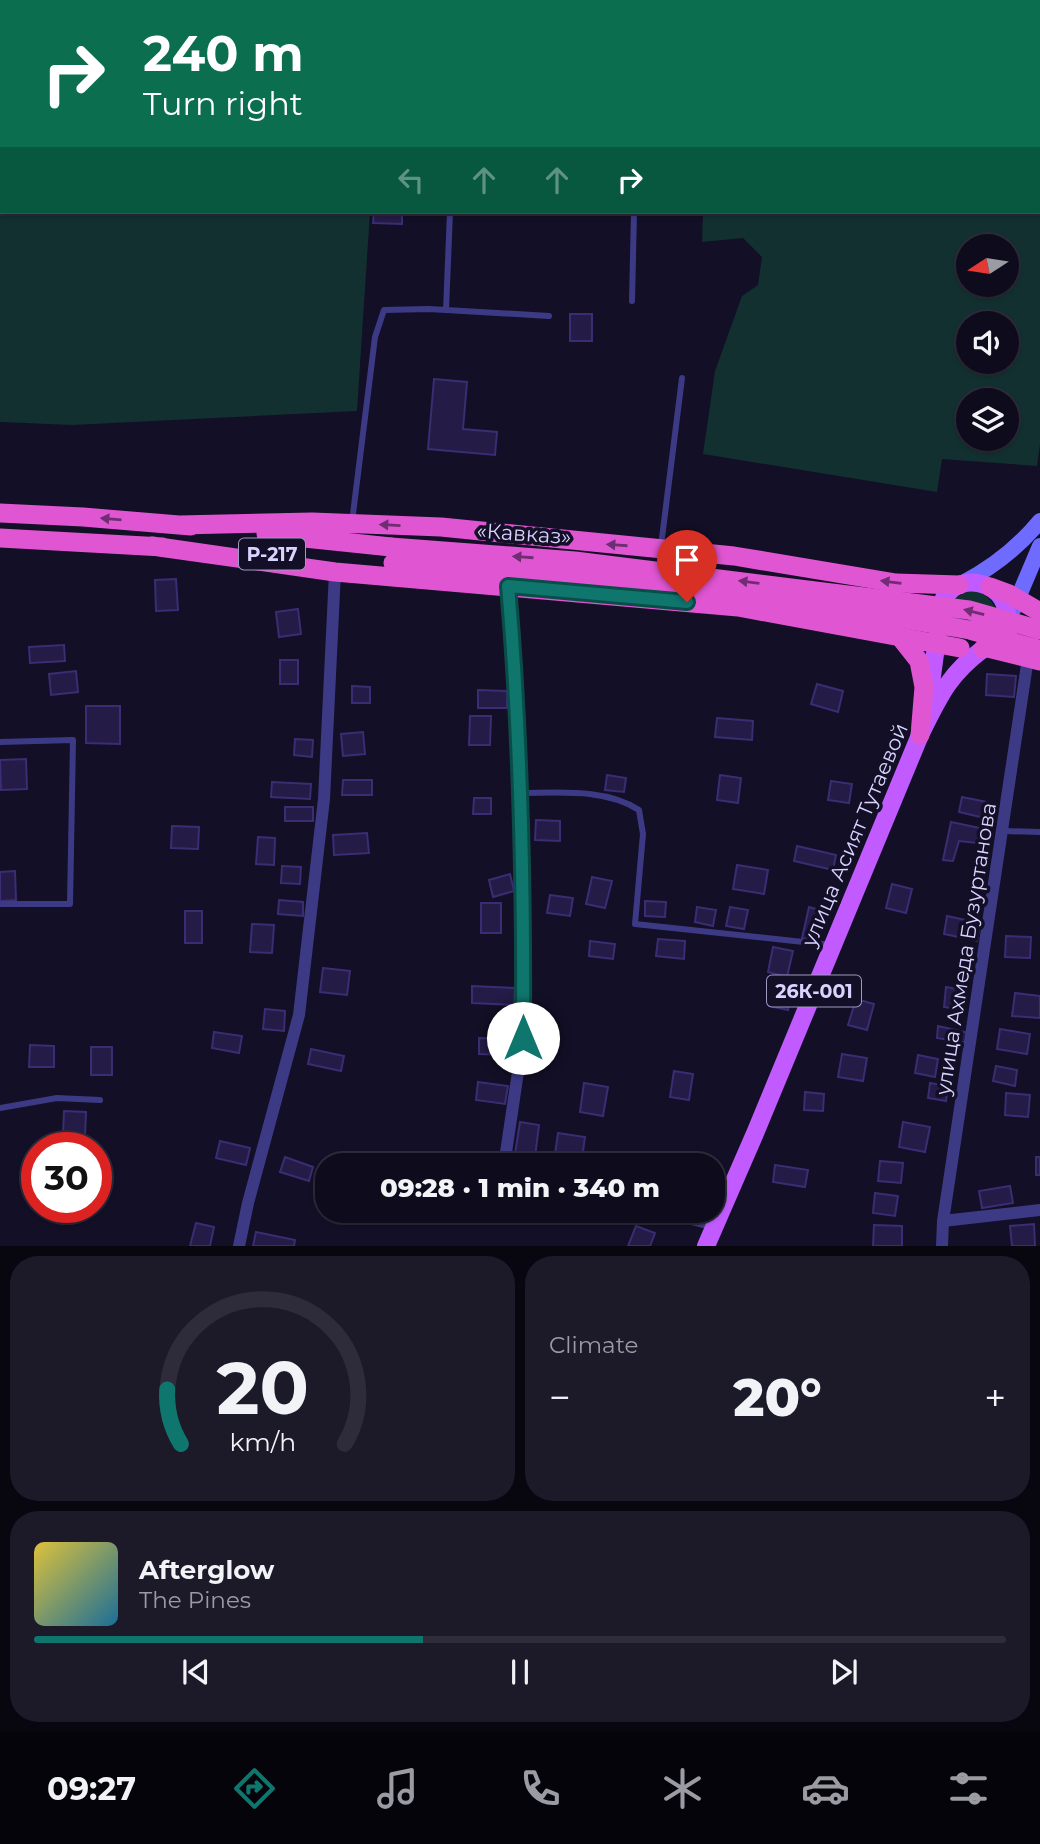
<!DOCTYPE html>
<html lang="en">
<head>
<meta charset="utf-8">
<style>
  :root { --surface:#0e0b1c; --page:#1c1929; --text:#f1f3f6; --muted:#9b9ba3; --line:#2e2b3b; --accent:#0f766e }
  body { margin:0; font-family:Montserrat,sans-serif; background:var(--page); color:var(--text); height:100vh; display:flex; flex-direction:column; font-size:26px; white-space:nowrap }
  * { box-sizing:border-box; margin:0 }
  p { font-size:23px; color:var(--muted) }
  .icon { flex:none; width:38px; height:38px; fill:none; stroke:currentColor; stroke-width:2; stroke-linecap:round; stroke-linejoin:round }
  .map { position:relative; height:1246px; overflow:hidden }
  .sheet { display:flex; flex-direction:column; gap:10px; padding:10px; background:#08060f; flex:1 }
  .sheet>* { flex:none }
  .guide { position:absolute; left:0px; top:0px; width:1041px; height:214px; box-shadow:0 2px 5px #0004,0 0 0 2px var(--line); background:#0b6e4f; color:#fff; overflow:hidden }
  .needle { width:46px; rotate:258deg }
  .fabs { position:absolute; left:956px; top:234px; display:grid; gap:14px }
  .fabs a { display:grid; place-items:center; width:63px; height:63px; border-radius:50%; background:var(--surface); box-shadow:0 2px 5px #0004,0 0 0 2px var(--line); font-size:35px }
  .speed { position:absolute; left:21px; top:1132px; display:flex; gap:14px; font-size:35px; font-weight:700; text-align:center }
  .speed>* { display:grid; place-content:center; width:91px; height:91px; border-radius:50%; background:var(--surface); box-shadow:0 2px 5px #0004,0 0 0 2px var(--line); line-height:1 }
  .speed .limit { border:10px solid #d22; background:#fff; color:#111 }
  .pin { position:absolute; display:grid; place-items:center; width:60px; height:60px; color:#fff; margin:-72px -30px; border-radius:50% 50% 50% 0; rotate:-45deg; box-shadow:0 0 7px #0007 }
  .pin .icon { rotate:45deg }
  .me { position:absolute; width:77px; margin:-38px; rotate:0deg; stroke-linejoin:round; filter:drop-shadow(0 0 5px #0008) }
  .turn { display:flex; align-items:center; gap:24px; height:147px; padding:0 28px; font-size:32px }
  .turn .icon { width:91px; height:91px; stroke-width:2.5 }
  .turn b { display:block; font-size:49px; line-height:60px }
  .lanes { display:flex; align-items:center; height:66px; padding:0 28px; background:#0003; justify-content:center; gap:35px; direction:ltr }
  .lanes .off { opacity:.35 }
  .big { font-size:52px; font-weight:800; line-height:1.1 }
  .sheet .card { flex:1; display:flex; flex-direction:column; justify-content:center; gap:10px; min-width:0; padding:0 24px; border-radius:28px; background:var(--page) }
  .sheet .dial { align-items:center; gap:0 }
  .dial svg { height:182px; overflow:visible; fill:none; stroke:var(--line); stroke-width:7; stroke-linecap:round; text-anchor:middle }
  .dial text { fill:var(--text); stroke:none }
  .song { display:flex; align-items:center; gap:21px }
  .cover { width:84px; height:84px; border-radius:10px; background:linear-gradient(135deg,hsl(50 70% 55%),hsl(200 70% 35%)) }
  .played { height:7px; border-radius:4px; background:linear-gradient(90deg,var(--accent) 40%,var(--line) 40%) }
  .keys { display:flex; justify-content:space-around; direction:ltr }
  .heat { display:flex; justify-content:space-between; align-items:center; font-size:38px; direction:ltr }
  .sheet .tiles { flex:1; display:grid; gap:10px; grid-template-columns:1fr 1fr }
  .card:last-child { grid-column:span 2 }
  .trip { position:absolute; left:315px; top:1153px; width:410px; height:70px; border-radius:28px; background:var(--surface); box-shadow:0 2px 5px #0004,0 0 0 2px var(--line); font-weight:800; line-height:70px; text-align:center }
  .menu { display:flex; height:112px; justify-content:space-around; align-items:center; background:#06040b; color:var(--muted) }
  .menu .icon { width:49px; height:49px }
  .menu .active { color:var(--accent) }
  .menu b { font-size:32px; color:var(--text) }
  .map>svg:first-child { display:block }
</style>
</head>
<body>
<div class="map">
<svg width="1040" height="1246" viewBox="0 0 1040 1246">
  <rect width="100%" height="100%" fill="#130f26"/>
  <path fill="#12302f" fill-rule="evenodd" d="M 1040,40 L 1040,444 L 1037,466 L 942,459 L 937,492 L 703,454 L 715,371 L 742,296 L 758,285 L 762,257 L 743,238 L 702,242 L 703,212 L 1040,212 ZM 968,247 L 1006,247 L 1006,285 L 968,285 ZM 968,324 L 1006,324 L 1006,362 L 968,362 ZM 968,401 L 1006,401 L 1006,439 L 968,439 Z
    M 0,161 L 2,212 L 370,212 L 357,411 L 72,425 L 0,422 Z
    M 968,591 C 984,591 992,598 997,613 L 973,641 L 957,636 L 954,599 Z"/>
  <path fill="#241b47" stroke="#3b2d73" stroke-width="2" d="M 374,212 L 402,212 L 402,224 L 373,223 Z
    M 570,314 L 592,314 L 592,341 L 570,341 Z
    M 434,379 L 467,382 L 463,429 L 497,432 L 495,455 L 428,449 Z
    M 176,579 L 178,610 L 156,611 L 155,580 Z
    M 298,609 L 301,634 L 279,637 L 276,612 Z
    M 64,645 L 65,661 L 30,663 L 29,647 Z
    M 280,660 L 298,660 L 298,684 L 280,684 Z
    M 76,671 L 78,692 L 51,695 L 49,674 Z
    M 987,674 L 1016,676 L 1014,697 L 986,695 Z
    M 817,684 L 843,691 L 838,712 L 811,704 Z
    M 352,686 L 370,687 L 370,703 L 352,703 Z
    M 478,690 L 507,691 L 507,708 L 478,708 Z
    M 86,706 L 120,706 L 120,744 L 86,743 Z
    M 470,716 L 491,716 L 490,745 L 469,745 Z
    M 717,718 L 753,721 L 752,740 L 715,737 Z
    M 363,732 L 365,754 L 343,756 L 341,734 Z
    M 295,739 L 313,740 L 312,757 L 294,755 Z
    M 26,759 L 27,789 L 1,790 L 0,760 Z
    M 607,775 L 626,778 L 624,792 L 605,790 Z
    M 720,775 L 741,778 L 738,803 L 717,800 Z
    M 343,780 L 372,780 L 372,795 L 342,795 Z
    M 831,781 L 852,784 L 849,803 L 828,800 Z
    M 272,782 L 311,784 L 310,799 L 271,797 Z
    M 962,797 L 992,803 L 989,819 L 959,812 Z
    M 474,798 L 491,798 L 491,814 L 473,814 Z
    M 285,807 L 313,807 L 313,821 L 285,821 Z
    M 536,820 L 560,821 L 560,841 L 535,840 Z
    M 951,822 L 980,828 L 977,843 L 959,841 L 953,861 L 943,860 Z
    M 172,826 L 199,827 L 198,849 L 171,848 Z
    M 367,833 L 369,853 L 334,855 L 333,835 Z
    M 258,837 L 275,838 L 274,865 L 256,864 Z
    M 797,846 L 836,855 L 833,870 L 794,861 Z
    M 737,865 L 768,870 L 764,894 L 733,889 Z
    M 282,866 L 301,867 L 300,884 L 281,883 Z
    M 15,871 L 16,900 L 0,901 L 0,872 Z
    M 510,874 L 514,891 L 493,897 L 489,880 Z
    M 592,877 L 612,881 L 605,908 L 586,904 Z
    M 892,884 L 912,889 L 906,913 L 886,908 Z
    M 550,895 L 573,898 L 570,916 L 547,913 Z
    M 279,900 L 303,902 L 303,916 L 278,914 Z
    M 645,901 L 666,902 L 665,917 L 645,916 Z
    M 481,903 L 501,903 L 501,933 L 481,933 Z
    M 697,907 L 716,910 L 713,926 L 695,922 Z
    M 730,907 L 748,910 L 744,929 L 726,926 Z
    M 809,907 L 823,911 L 816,941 L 802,938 Z
    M 185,911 L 202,911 L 202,943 L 185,943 Z
    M 947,916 L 980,923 L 977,941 L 944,934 Z
    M 252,924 L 274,925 L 272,953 L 250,952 Z
    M 1006,936 L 1031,937 L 1030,958 L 1005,957 Z
    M 658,939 L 685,941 L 684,959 L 656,956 Z
    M 590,941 L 615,944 L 613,959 L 589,956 Z
    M 773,947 L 793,951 L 787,977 L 768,972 Z
    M 323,968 L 350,971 L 347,995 L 320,992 Z
    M 776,979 L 794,984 L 788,1010 L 769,1006 Z
    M 472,986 L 515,988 L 514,1005 L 472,1003 Z
    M 946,987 L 965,990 L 963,1010 L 944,1007 Z
    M 1015,993 L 1040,996 L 1040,1018 L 1012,1016 Z
    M 856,999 L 874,1004 L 867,1030 L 848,1025 Z
    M 265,1009 L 285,1011 L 284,1031 L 263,1029 Z
    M 938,1026 L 969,1033 L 967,1043 L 937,1038 Z
    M 1000,1029 L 1030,1034 L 1027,1054 L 997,1049 Z
    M 214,1032 L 242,1036 L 239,1053 L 212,1048 Z
    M 479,1038 L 513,1039 L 513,1055 L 479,1054 Z
    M 30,1045 L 54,1046 L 54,1067 L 29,1067 Z
    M 91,1047 L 112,1047 L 112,1075 L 91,1075 Z
    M 311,1049 L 344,1056 L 341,1071 L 308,1064 Z
    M 842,1054 L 867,1058 L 863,1081 L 838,1077 Z
    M 918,1055 L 938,1059 L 935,1077 L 915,1073 Z
    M 996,1066 L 1017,1070 L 1015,1086 L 993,1081 Z
    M 674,1071 L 693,1074 L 689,1100 L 670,1097 Z
    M 478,1082 L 508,1086 L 505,1104 L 476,1100 Z
    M 584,1083 L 608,1087 L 603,1116 L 580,1112 Z
    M 930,1083 L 948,1086 L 946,1101 L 928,1098 Z
    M 805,1092 L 824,1094 L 823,1111 L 804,1110 Z
    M 1006,1093 L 1030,1095 L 1028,1117 L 1005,1115 Z
    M 64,1111 L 86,1112 L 85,1136 L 63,1135 Z
    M 520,1122 L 539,1125 L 535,1157 L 515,1154 Z
    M 903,1122 L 930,1127 L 925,1152 L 899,1147 Z
    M 558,1133 L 585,1137 L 581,1165 L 554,1161 Z
    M 220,1141 L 250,1148 L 246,1165 L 216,1158 Z
    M 285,1157 L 313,1167 L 309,1181 L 280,1172 Z
    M 1036,1157 L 1040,1157 L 1040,1175 L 1036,1175 Z
    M 880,1161 L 903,1163 L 901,1183 L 878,1181 Z
    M 775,1165 L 808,1170 L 805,1187 L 773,1182 Z
    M 1010,1186 L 1013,1203 L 982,1208 L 979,1191 Z
    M 875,1193 L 898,1196 L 895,1216 L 873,1213 Z
    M 196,1223 L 214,1227 L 210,1246 L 190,1246 Z
    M 1034,1224 L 1035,1246 L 1012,1246 L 1010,1226 Z
    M 874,1225 L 902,1226 L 902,1246 L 873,1246 Z
    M 636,1226 L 655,1233 L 650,1246 L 628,1246 Z
    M 256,1232 L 295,1240 L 294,1246 L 253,1246 Z"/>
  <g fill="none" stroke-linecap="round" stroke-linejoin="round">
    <path stroke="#3d3a85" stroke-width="6" d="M 632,301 L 634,212
      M 446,310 L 450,212
      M 352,522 L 375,337 L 384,310 L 429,309 L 549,316
      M 661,546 L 682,378
      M 0,742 L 73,740 L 70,904 L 0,904
      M 520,793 C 559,793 606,788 639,810 L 643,834 L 635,924 L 831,945
      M 1004,831 L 1040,832
      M 0,1108 L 57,1098 L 100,1100"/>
    <path stroke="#3d3a85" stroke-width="12" d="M 356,0 L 365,2
      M 681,2 L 682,0
      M 504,1166 L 523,1038 L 524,864 L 515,668 L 508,586
      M 661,1211 L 715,1225
      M 943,1221 L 1040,1210
      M 239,1246 L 248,1203 L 299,1015 L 324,799 L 335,572
      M 942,1246 L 943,1221 L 1028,658"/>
    <path stroke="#6f6bff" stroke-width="16" d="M 961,584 C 992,568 1017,549 1040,521
      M 1013,610 L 1040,546"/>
    <path stroke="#c25bff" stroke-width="18" d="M 939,620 C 939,560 1026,578 1003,634
      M 929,698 L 938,632
      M 706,1246 L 756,1131 L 920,735 C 939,697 948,675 983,649"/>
    <path stroke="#e055d1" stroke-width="19" d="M 0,513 L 83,517 L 191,526
      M 179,525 L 312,522 L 441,527 L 734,556 L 896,583 L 959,585
      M 266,534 L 391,547
      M 0,538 L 163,547
      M 152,546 L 335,572 L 738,607 L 960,648
      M 990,587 L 1009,594 L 1040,612
      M 900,637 L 919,661 L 924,687 L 920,735
      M 983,649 L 988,648 L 1040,661"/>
    <path stroke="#e055d1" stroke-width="19" d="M 391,547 L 575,561 L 969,610 L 1040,630
      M 393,563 L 585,579 L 891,617 L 970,630 L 1040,650"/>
  </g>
  <defs><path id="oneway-solid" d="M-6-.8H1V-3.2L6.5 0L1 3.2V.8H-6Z" transform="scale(1.75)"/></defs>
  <g fill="#6f2e73">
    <use href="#oneway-solid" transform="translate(111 519) rotate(-175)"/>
    <use href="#oneway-solid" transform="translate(390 525) rotate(-177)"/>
    <use href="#oneway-solid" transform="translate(617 545) rotate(-176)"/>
    <use href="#oneway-solid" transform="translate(523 557) rotate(-176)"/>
    <use href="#oneway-solid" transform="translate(749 582) rotate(-173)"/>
    <use href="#oneway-solid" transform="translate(891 582) rotate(-173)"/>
    <use href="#oneway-solid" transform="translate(974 612) rotate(-166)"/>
  </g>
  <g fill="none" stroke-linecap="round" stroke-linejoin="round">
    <g stroke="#0a4d48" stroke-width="18">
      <path id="route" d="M 523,1038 C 524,887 521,736 508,586 L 687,602"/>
    </g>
    <use href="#route" stroke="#0f766e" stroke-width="12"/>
  </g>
  <g text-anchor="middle" stroke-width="7" stroke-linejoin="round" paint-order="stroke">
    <g fill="#130f26" stroke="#9e99be" stroke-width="2">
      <rect x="239" y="538.5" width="66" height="31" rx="5"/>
      <rect x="767" y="975.5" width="94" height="31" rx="5"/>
    </g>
    <g font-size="19" font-weight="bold" fill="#d9d4ff">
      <text x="272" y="561">Р-217</text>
      <text x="814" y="998">26К-001</text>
    </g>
    <g font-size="21" fill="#d9d4ff" stroke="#130f26">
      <text transform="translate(524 534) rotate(4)" y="7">«Кавказ»</text>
      <text transform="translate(855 835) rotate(-67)" y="7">улица Асият Тутаевой</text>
      <text transform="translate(966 949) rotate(-81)" y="7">улица Ахмеда Бузуртанова</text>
    </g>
  </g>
</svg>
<div class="fabs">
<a><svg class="needle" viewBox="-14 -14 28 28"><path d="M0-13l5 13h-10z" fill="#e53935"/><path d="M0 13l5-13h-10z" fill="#9b9ba3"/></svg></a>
<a><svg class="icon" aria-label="sound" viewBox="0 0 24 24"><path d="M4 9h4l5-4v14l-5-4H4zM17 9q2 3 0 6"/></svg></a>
<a><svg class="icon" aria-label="layers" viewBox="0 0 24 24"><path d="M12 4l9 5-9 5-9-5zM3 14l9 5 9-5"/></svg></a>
</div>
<div class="speed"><div class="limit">30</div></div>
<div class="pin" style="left:687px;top:602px;background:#d93025"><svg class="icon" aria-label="arrive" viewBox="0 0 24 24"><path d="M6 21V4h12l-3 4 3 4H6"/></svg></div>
<svg class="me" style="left:523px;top:1038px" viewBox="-20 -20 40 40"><circle r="19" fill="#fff"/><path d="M0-13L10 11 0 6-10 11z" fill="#0f766e"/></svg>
<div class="trip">09:28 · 1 min · 340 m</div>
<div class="guide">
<div class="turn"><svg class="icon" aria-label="right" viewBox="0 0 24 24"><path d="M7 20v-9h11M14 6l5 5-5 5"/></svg><div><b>240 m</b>Turn right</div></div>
<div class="lanes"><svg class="icon off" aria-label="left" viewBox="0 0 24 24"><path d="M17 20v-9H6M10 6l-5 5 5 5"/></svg><svg class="icon off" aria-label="ahead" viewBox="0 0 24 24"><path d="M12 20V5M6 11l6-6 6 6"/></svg><svg class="icon off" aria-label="ahead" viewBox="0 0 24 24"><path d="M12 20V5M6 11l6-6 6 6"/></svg><svg class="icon" aria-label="right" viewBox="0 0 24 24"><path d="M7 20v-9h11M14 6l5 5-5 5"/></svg></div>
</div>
</div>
<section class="sheet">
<div class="tiles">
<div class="card dial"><svg viewBox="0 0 100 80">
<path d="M14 69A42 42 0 1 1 86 69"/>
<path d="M14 69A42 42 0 0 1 8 45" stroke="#0f766e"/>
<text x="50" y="56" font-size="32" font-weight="700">20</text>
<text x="50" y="72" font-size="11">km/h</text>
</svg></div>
<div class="card"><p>Climate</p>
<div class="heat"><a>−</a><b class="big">20°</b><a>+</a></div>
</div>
<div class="card">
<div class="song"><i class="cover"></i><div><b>Afterglow</b><p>The Pines</p></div></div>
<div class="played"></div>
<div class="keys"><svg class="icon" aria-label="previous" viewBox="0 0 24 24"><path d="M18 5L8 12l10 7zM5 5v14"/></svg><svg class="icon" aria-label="pause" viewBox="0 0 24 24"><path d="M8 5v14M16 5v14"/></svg><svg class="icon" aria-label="next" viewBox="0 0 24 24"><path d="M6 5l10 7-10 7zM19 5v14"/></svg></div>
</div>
</div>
</section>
<nav class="menu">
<b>09:27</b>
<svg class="icon active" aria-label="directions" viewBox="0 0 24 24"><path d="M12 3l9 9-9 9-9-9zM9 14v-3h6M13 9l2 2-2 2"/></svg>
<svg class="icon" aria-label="music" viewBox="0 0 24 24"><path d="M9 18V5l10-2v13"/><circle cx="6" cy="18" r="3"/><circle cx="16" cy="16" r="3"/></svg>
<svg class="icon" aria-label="phone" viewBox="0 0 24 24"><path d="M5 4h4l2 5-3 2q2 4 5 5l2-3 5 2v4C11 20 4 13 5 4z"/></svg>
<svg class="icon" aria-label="climate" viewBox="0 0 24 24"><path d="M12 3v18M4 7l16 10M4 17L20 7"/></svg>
<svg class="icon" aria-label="car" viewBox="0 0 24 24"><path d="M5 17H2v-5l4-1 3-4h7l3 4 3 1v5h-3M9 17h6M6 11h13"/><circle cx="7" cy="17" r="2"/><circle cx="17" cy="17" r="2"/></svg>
<svg class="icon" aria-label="filters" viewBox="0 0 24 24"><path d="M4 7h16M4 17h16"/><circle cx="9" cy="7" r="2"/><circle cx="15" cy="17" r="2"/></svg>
</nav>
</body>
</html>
